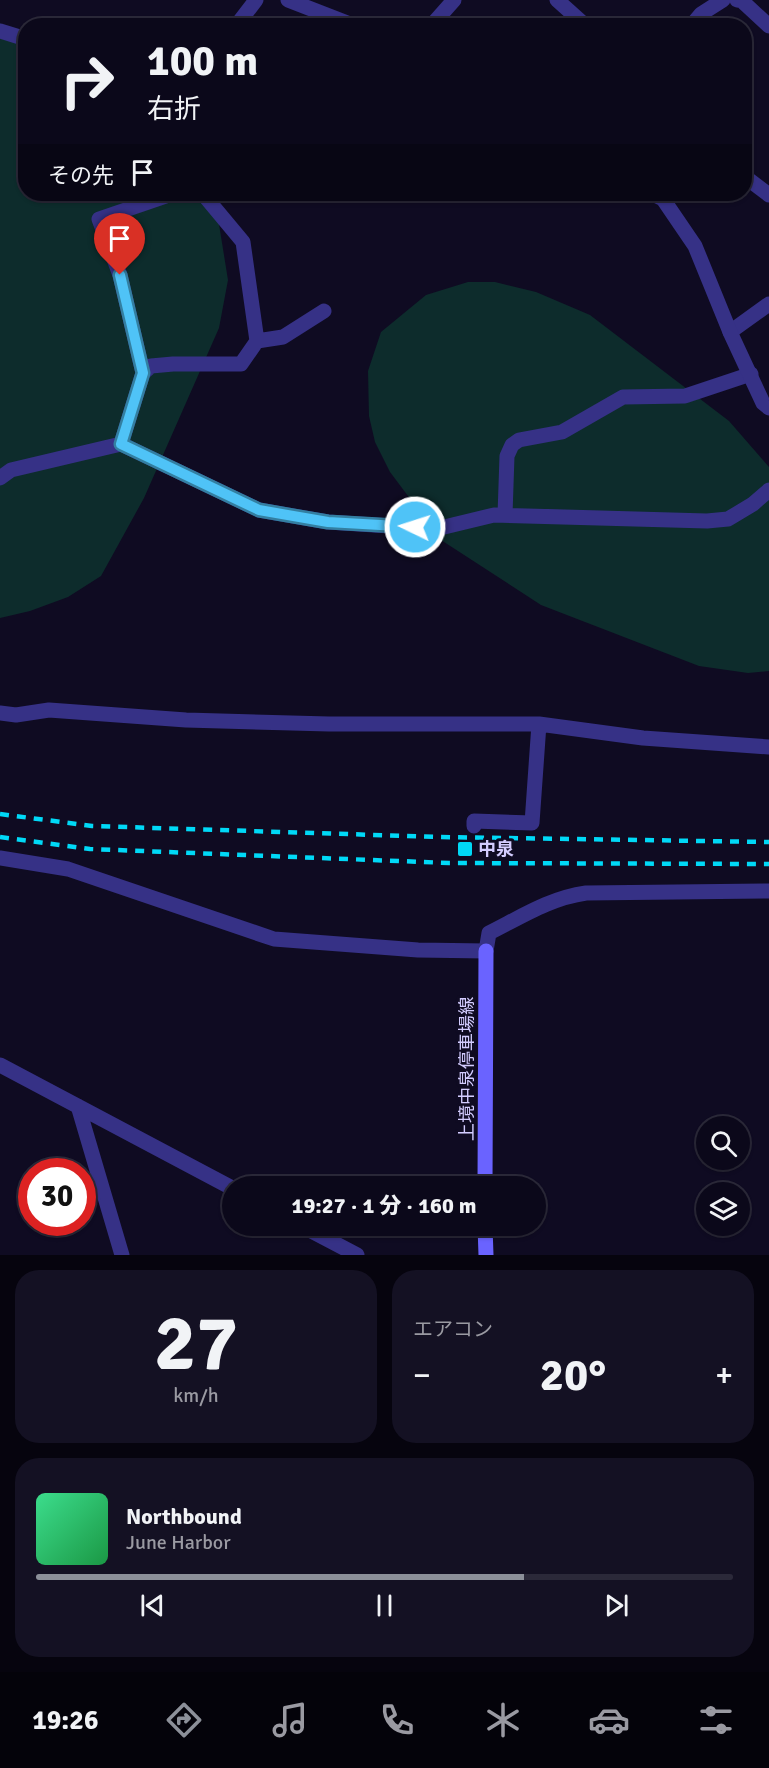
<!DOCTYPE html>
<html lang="ja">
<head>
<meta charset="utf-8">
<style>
  :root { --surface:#0b081a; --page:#141123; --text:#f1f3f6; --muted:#9a9aa2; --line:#2b2939; --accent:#8c9099 }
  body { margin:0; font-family:Signika,"Noto Sans JP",sans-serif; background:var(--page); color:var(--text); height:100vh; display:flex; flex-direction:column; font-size:22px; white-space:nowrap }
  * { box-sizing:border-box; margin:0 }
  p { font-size:20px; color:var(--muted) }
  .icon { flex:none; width:33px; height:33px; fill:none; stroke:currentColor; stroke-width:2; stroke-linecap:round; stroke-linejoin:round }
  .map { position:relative; height:1255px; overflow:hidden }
  .side { display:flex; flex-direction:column; gap:15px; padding:15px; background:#06040e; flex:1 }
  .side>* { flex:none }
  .top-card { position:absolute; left:18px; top:18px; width:734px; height:183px; border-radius:24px; box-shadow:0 2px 4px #0004,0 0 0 2px var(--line); background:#0b081a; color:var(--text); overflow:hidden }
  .tools { position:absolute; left:696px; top:1116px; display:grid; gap:12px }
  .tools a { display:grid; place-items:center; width:54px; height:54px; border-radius:50%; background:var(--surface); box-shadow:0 2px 4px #0004,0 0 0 2px var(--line); font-size:30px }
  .speed { position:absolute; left:18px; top:1158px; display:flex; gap:12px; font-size:30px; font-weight:700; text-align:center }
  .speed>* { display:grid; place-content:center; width:78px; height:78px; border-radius:50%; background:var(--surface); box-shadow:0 2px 4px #0004,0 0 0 2px var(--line); line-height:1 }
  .speed .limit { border:9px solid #d22; background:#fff; color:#111 }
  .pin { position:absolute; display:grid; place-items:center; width:51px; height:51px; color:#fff; margin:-62px -26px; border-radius:50% 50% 50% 0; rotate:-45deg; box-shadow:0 0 6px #0007 }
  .pin .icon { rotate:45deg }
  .me { position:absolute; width:66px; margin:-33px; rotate:274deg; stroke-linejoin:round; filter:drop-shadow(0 0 4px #0008) }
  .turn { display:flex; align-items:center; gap:21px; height:126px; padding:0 30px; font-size:27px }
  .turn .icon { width:78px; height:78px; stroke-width:2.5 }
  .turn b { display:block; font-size:42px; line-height:51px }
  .then { display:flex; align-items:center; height:57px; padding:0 30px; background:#0003; gap:12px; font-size:22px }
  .big { font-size:45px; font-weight:800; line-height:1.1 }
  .side .card { flex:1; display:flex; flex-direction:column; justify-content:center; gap:9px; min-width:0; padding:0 21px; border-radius:24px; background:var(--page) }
  .side .dial { align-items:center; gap:0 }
  .dial b { font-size:78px; line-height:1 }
  .song { display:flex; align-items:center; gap:18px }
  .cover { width:72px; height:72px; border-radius:9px; background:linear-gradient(135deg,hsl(150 70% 55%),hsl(140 70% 35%)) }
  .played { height:6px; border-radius:3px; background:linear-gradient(90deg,var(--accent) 70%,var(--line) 70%) }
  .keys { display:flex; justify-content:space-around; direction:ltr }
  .heat { display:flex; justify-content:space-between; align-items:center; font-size:33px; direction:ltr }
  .side .tiles { flex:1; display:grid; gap:15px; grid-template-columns:1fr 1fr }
  .card:last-child { grid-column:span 2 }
  .trip { position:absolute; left:222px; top:1176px; width:324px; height:60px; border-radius:30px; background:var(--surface); box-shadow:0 2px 4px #0004,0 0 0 2px var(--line); font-weight:800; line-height:60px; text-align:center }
  .tab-bar { display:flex; height:96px; justify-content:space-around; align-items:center; background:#04030a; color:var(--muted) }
  .tab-bar .icon { width:42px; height:42px }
  .tab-bar .on { color:var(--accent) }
  .tab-bar b { font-size:27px; color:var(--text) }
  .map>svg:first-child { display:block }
</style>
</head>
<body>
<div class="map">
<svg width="769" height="1255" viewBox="0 0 769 1255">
  <rect width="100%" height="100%" fill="#0f0b22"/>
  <path fill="#0d2c2c" d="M 0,23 L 25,53 L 26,194 L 189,194 L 205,202 L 218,218 L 228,280 L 219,328 L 144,498 L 101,576 L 68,597 L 30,611 L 0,618 Z
    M 468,282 L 495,282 L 536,292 L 590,315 L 729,421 L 769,467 L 769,671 L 748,673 L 699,666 L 541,605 L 441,540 L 390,472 L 375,442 L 369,416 L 368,371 L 381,332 L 426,295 Z"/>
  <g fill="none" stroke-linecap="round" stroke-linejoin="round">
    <path stroke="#363186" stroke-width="15" d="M 557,0 L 586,26
      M 737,0 L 742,1 L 769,26
      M 236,26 L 256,0
      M 431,26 L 454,0
      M 691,26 L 701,14 L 723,0
      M 0,31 L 26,39
      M 744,176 L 769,195
      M 203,194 L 243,242 L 257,341
      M 730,332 L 769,304
      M 143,373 L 120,275 L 99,219 L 172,194
      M 121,444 L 143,373 L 151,366 L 173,364 L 241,364 L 257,341 L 283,337 L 324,311
      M 0,478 L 11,470 L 121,444 L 259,510 L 328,522 L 436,529 L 494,515 L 707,521 L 728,519 L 753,504 L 769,490
      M 505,515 L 507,456 L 512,445 L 519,440 L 562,432 L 623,397 L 685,396 L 751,374
      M 0,713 L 16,715 L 49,710 L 186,720 L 329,724 L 539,724 L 643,738 L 769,747
      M 474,826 L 474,821 L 532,823 L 539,724
      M 0,858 L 68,869 L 274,939 L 418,950 L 486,951 L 489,933 C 521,917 550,898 586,893 L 769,891
      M 0,1065 L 232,1188
      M 78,1106 L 122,1255
      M 302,1226 L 357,1255"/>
    <path stroke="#363186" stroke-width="15" d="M 288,0 L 355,26
      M 653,194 L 663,199 L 695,246 L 730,332 L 763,403 L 769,408"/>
    <path stroke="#6a63ff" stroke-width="15" d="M 485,1186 L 486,951
      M 485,1226 L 486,1255"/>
    <path stroke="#00d9f7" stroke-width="4.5" stroke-dasharray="9 8" stroke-linecap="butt" d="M 0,814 L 92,826 L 440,837 L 769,842
      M 0,837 L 90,849 L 449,863 L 769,864"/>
  </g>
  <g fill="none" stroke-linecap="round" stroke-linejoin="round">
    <g stroke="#337fa1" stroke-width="15">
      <path id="route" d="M 120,275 L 143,373 L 121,444 L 259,510 L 328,522 L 415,527"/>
    </g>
    <use href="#route" stroke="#4fc3f7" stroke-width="10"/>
  </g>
  <rect fill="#00d9f7" stroke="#0f0b22" stroke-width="2" x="457" y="841" width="16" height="16" rx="3"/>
  <g text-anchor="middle" stroke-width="6" stroke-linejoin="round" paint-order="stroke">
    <g font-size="18" font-weight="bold" fill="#d3ccff" stroke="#0f0b22" text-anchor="start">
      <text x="478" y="855">中泉</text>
    </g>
    <g font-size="18" fill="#d3ccff" stroke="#0f0b22">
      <text transform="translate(467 1069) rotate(-90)" y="6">上境中泉停車場線</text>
    </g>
  </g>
</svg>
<div class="tools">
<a><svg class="icon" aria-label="search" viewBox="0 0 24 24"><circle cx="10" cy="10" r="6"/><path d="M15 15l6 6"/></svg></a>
<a><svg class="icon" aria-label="layers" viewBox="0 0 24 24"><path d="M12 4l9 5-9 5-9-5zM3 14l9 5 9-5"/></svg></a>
</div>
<div class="speed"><div class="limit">30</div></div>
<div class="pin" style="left:120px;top:275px;background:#d93025"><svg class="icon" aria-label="arrive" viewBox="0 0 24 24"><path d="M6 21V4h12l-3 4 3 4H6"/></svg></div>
<svg class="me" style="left:415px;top:527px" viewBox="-20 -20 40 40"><circle r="17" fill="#4fc3f7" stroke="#fff" stroke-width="3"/><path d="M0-11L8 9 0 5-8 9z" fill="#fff"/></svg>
<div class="trip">19:27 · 1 分 · 160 m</div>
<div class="top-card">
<div class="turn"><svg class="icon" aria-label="right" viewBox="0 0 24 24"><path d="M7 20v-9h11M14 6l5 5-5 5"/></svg><div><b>100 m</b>右折</div></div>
<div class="then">その先<svg class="icon" aria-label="arrive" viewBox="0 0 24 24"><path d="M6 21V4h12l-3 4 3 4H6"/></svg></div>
</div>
</div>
<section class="side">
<div class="tiles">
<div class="card dial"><b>27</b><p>km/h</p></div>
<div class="card"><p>エアコン</p>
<div class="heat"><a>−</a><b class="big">20°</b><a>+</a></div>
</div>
<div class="card">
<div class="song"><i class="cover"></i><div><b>Northbound</b><p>June Harbor</p></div></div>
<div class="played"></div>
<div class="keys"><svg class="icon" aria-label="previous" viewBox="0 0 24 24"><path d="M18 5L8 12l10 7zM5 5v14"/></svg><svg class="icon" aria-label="pause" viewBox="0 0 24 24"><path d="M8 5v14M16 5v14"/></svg><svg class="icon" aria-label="next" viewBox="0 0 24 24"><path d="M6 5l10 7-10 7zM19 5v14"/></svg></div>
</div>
</div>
</section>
<nav class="tab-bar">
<b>19:26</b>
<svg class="icon on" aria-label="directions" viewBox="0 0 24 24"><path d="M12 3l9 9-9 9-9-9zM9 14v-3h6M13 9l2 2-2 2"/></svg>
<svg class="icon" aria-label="music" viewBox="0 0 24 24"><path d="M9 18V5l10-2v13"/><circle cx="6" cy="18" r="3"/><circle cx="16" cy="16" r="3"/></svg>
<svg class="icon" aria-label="phone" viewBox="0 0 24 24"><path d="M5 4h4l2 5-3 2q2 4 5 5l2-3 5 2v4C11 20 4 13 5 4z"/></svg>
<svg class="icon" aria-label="climate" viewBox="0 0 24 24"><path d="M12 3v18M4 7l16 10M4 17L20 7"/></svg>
<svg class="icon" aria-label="car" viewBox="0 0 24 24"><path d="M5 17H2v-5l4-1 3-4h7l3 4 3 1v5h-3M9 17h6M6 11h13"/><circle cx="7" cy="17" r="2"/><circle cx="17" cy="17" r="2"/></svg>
<svg class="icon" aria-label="filters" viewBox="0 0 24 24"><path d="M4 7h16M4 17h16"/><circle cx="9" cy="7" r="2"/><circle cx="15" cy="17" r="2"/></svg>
</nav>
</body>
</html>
